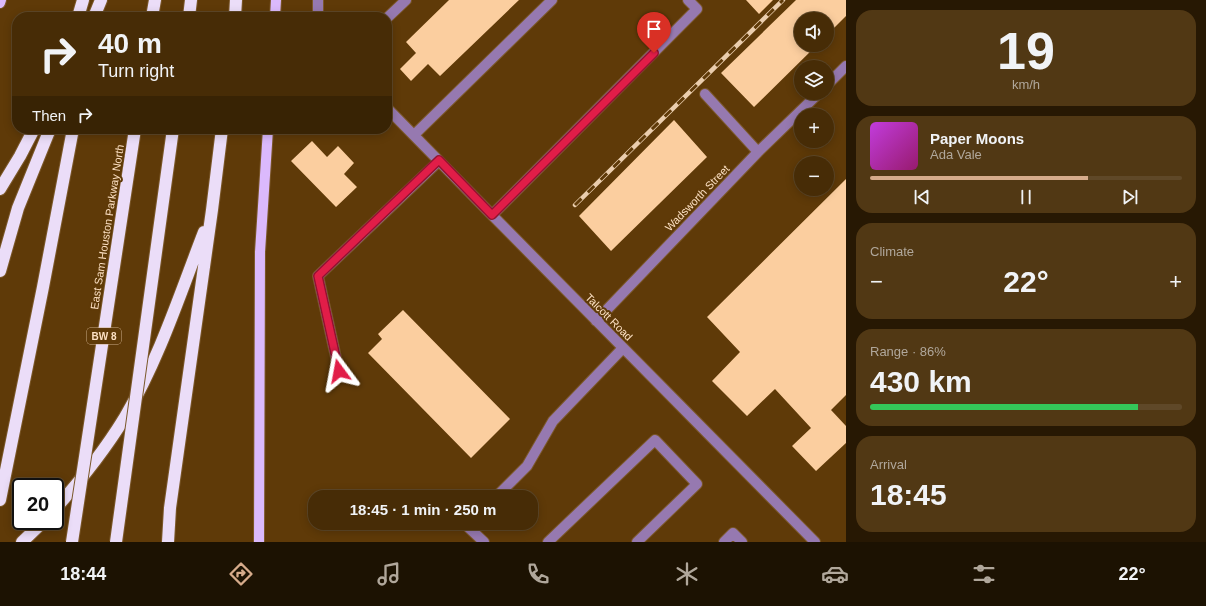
<!DOCTYPE html>
<html lang="en">
<head>
<meta charset="utf-8">
<style>
  :root { --surface:#472c06; --page:#513814; --text:#f1f3f6; --muted:#b0a79b; --line:#5f4828; --accent:#d6ab8b }
  body { margin:0; font-family:Arial,sans-serif; background:var(--page); color:var(--text); height:100vh; display:flex; flex-direction:column; font-size:15px; white-space:nowrap }
  * { box-sizing:border-box; margin:0 }
  p { font-size:13px; color:var(--muted) }
  .icon { flex:none; width:22px; height:22px; fill:none; stroke:currentColor; stroke-width:2; stroke-linecap:round; stroke-linejoin:round }
  .map { position:relative; flex:1; overflow:hidden }
  .side { display:flex; flex-direction:column; gap:10px; padding:10px; background:#271803; width:360px }
  .side>* { flex:none }
  .hud { position:absolute; left:12px; top:12px; width:380px; height:122px; border-radius:16px; box-shadow:0 2px 10px #0003,0 0 0 1px var(--line); background:#472c06; color:var(--text); overflow:hidden }
  .tools { position:absolute; left:794px; top:12px; display:grid; gap:8px }
  .tools a { display:grid; place-items:center; width:40px; height:40px; border-radius:50%; background:var(--surface); box-shadow:0 2px 10px #0003,0 0 0 1px var(--line); font-size:20px }
  .speed { position:absolute; left:12px; top:478px; display:flex; gap:8px; font-size:20px; font-weight:700; text-align:center }
  .speed>* { display:grid; place-content:center; width:52px; height:52px; border-radius:50%; background:var(--surface); box-shadow:0 2px 10px #0003,0 0 0 1px var(--line); line-height:1 }
  .speed .limit { border:2px solid #111; border-radius:6px; background:#fff; color:#111 }
  .pin { position:absolute; display:grid; place-items:center; width:34px; height:34px; color:#fff; margin:-41px -17px; border-radius:50% 50% 50% 0; rotate:-45deg; box-shadow:0 0 4px #0007 }
  .pin .icon { rotate:45deg }
  .me { position:absolute; width:44px; margin:-22px; rotate:347deg; stroke-linejoin:round; filter:drop-shadow(0 0 3px #0008) }
  .turn { display:flex; align-items:center; gap:14px; height:84px; padding:0 20px; font-size:18px }
  .turn .icon { width:52px; height:52px; stroke-width:2.5 }
  .turn b { display:block; font-size:28px; line-height:34px }
  .then { display:flex; align-items:center; height:38px; padding:0 20px; background:#0003; gap:8px; font-size:15px }
  .big { font-size:30px; font-weight:700; line-height:1.1 }
  .side .card { flex:1; display:flex; flex-direction:column; justify-content:center; gap:6px; min-width:0; padding:0 14px; border-radius:16px; background:var(--page) }
  .side .dial { align-items:center; gap:0 }
  .dial b { font-size:52px; line-height:1 }
  .song { display:flex; align-items:center; gap:12px }
  .cover { width:48px; height:48px; border-radius:6px; background:linear-gradient(135deg,hsl(290 70% 55%),hsl(320 70% 35%)) }
  .played { height:4px; border-radius:2px; background:linear-gradient(90deg,var(--accent) 70%,var(--line) 70%) }
  .keys { display:flex; justify-content:space-around; direction:ltr }
  .heat { display:flex; justify-content:space-between; align-items:center; font-size:22px; direction:ltr }
  .charge { height:6px; border-radius:3px; background:linear-gradient(90deg,#34c759 86%,var(--line) 0) }
  .trip { position:absolute; left:308px; top:490px; width:230px; height:40px; border-radius:16px; background:var(--surface); box-shadow:0 2px 10px #0003,0 0 0 1px var(--line); font-weight:700; line-height:40px; text-align:center }
  .tab-bar { display:flex; height:64px; justify-content:space-around; align-items:center; background:#1c1202; color:var(--muted) }
  .tab-bar .icon { width:28px; height:28px }
  .tab-bar .active { color:var(--accent) }
  .tab-bar b { font-size:18px; color:var(--text) }
  main { display:flex; flex:1; min-height:0 }
  .map>svg:first-child { display:block }
</style>
</head>
<body>
<main>
<div class="map">
<svg width="846" height="542" viewBox="0 0 846 542">
  <rect width="100%" height="100%" fill="#5f3a08"/>
  <path fill="#fbce9f" d="M 449,0 L 519,0 L 440,76 L 428,64 L 411,81 L 400,69 L 416,53 L 406,42 Z
    M 746,0 L 773,0 L 759,14 Z
    M 796,0 L 846,0 L 846,16 L 827,35 L 827,19 L 801,19 L 801,45 L 817,45 L 754,107 L 721,73 Z
    M 674,120 L 707,157 L 611,251 L 579,216 Z
    M 312,141 L 327,157 L 338,146 L 354,163 L 344,174 L 357,187 L 336,207 L 291,161 Z
    M 846,179 L 846,395 L 831,410 L 846,426 L 846,443 L 816,471 L 792,446 L 811,428 L 775,389 L 747,416 L 712,381 L 740,352 L 707,317 Z
    M 403,310 L 510,419 L 471,458 L 368,353 L 382,339 L 378,334 Z"/>
  <g fill="none" stroke-linecap="round" stroke-linejoin="round">
    <g stroke="#7b582a" stroke-width="12">
      <path id="minor" d="M 318,0 L 318,11 L 319,17
        M 387,18 L 406,0
        M 827,85 L 846,66
        M 705,94 L 758,152
        M 387,108 L 492,215 L 815,542
        M 414,135 L 552,0
        M 492,215 L 697,9 L 688,0
        M 596,321 L 758,152 L 819,93
        M 339,371 L 318,276 L 439,161
        M 496,497 L 527,466 L 553,421 L 623,348
        M 469,523 L 467,526 L 484,542
        M 548,542 L 655,440 L 697,484 L 637,542
        M 724,542 L 733,533 L 742,542"/>
    </g>
    <g stroke="#7b582a" stroke-width="12">
      <path id="major" d="M 0,3 L 1,0
        M 275,17 L 276,0
        M 259,542 L 260,252 L 268,129"/>
    </g>
    <g stroke="#7b582a" stroke-width="14">
      <path id="highway" d="M 78,17 L 83,0
        M 94,17 L 101,0
        M 152,17 L 155,0
        M 189,17 L 191,0
        M 235,17 L 236,0
        M 0,189 L 20,156 L 34,129
        M 0,271 L 18,208 L 50,129
        M 0,500 L 43,287 L 73,129
        M 55,509 C 81,480 105,450 125,417 C 159,359 180,294 204,232
        M 22,542 L 44,521
        M 168,542 L 170,508 L 212,210 L 222,129"/>
    </g>
    <use href="#minor" stroke="#9679b0" stroke-width="10"/>
    <use href="#major" stroke="#dbb9fc" stroke-width="10"/>
    <use href="#highway" stroke="#ebddf8" stroke-width="12"/>
    <g stroke="#eacdad" stroke-width="4.5">
      <path id="rail" d="M 575,205 L 783,0"/>
    </g>
    <use href="#rail" stroke="#5f3a08" stroke-width="3" stroke-dasharray="9" stroke-linecap="butt"/>
    <g stroke="#7b582a" stroke-width="14" stroke-linecap="butt">
      <path id="highway-bridge" d="M 72,542 L 135,129
        M 116,542 L 173,129"/>
    </g>
    <use href="#highway-bridge" stroke="#ebddf8" stroke-width="12"/>
  </g>
  <g fill="none" stroke-linecap="round" stroke-linejoin="round">
    <g stroke="#92132f" stroke-width="10">
      <path id="route" d="M 339,371 L 318,276 L 439,160 L 492,215 L 654,53"/>
    </g>
    <use href="#route" stroke="#e11d48" stroke-width="7"/>
  </g>
  <g text-anchor="middle" stroke-width="4" stroke-linejoin="round" paint-order="stroke">
    <rect fill="#5f3a08" stroke="#cdae8b" stroke-width="1" x="87" y="328" width="34" height="16" rx="3"/>
    <g font-size="10" font-weight="bold" fill="#fce0c3">
      <text x="104" y="340">BW 8</text>
    </g>
    <g font-size="11" fill="#fce0c3" stroke="#5f3a08">
      <text transform="translate(697 198) rotate(-46)" y="4">Wadsworth Street</text>
      <text transform="translate(107 227) rotate(-81)" y="4">East Sam Houston Parkway North</text>
      <text transform="translate(609 317) rotate(45)" y="4">Talcott Road</text>
    </g>
  </g>
</svg>
<div class="tools">
<a><svg class="icon" aria-label="sound" viewBox="0 0 24 24"><path d="M4 9h4l5-4v14l-5-4H4zM17 9q2 3 0 6"/></svg></a>
<a><svg class="icon" aria-label="layers" viewBox="0 0 24 24"><path d="M12 4l9 5-9 5-9-5zM3 14l9 5 9-5"/></svg></a>
<a>+</a>
<a>−</a>
</div>
<div class="speed"><div class="limit">20</div></div>
<div class="pin" style="left:654px;top:53px;background:#d93025"><svg class="icon" aria-label="arrive" viewBox="0 0 24 24"><path d="M6 21V4h12l-3 4 3 4H6"/></svg></div>
<svg class="me" style="left:339px;top:371px" viewBox="-20 -20 40 40"><path d="M0-17L14 15 0 8-14 15z" fill="#e11d48" stroke="#fff" stroke-width="4"/></svg>
<div class="trip">18:45 · 1 min · 250 m</div>
<div class="hud">
<div class="turn"><svg class="icon" aria-label="right" viewBox="0 0 24 24"><path d="M7 20v-9h11M14 6l5 5-5 5"/></svg><div><b>40 m</b>Turn right</div></div>
<div class="then">Then<svg class="icon" aria-label="right" viewBox="0 0 24 24"><path d="M7 20v-9h11M14 6l5 5-5 5"/></svg></div>
</div>
</div>
<section class="side">
<div class="card dial"><b>19</b><p>km/h</p></div>
<div class="card">
<div class="song"><i class="cover"></i><div><b>Paper Moons</b><p>Ada Vale</p></div></div>
<div class="played"></div>
<div class="keys"><svg class="icon" aria-label="previous" viewBox="0 0 24 24"><path d="M18 5L8 12l10 7zM5 5v14"/></svg><svg class="icon" aria-label="pause" viewBox="0 0 24 24"><path d="M8 5v14M16 5v14"/></svg><svg class="icon" aria-label="next" viewBox="0 0 24 24"><path d="M6 5l10 7-10 7zM19 5v14"/></svg></div>
</div>
<div class="card"><p>Climate</p>
<div class="heat"><a>−</a><b class="big">22°</b><a>+</a></div>
</div>
<div class="card"><p>Range · 86%</p><b class="big">430 km</b><div class="charge"></div></div>
<div class="card"><p>Arrival</p><b class="big">18:45</b></div>
</section>
</main>
<nav class="tab-bar">
<b>18:44</b>
<svg class="icon active" aria-label="directions" viewBox="0 0 24 24"><path d="M12 3l9 9-9 9-9-9zM9 14v-3h6M13 9l2 2-2 2"/></svg>
<svg class="icon" aria-label="music" viewBox="0 0 24 24"><path d="M9 18V5l10-2v13"/><circle cx="6" cy="18" r="3"/><circle cx="16" cy="16" r="3"/></svg>
<svg class="icon" aria-label="phone" viewBox="0 0 24 24"><path d="M5 4h4l2 5-3 2q2 4 5 5l2-3 5 2v4C11 20 4 13 5 4z"/></svg>
<svg class="icon" aria-label="climate" viewBox="0 0 24 24"><path d="M12 3v18M4 7l16 10M4 17L20 7"/></svg>
<svg class="icon" aria-label="car" viewBox="0 0 24 24"><path d="M5 17H2v-5l4-1 3-4h7l3 4 3 1v5h-3M9 17h6M6 11h13"/><circle cx="7" cy="17" r="2"/><circle cx="17" cy="17" r="2"/></svg>
<svg class="icon" aria-label="filters" viewBox="0 0 24 24"><path d="M4 7h16M4 17h16"/><circle cx="9" cy="7" r="2"/><circle cx="15" cy="17" r="2"/></svg>
<b>22°</b>
</nav>
</body>
</html>
